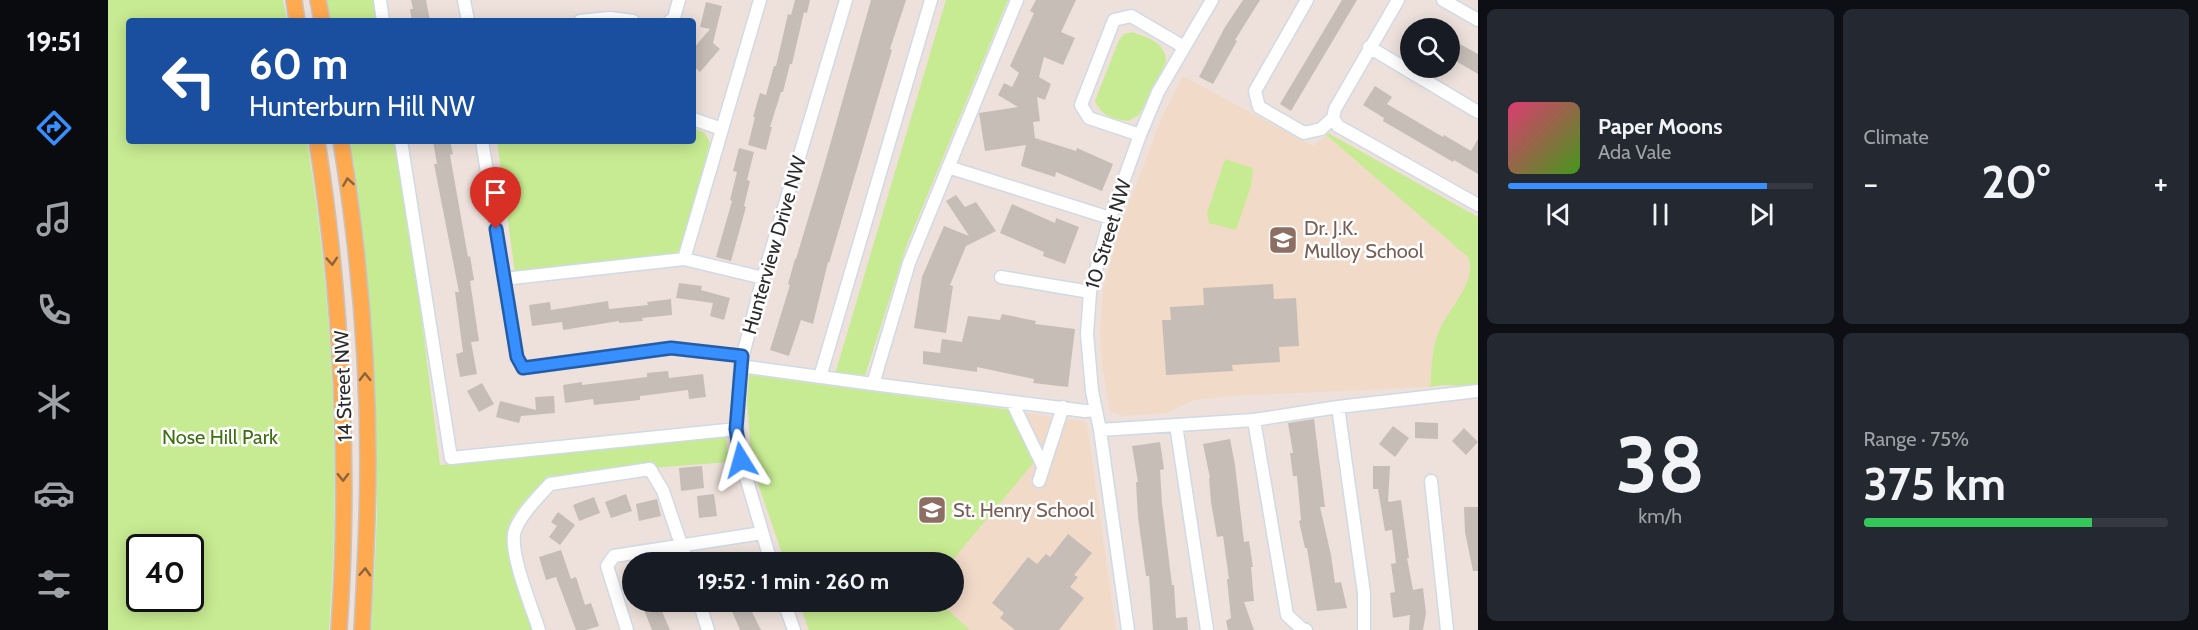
<!DOCTYPE html>
<html lang="en">
<head>
<meta charset="utf-8">
<style>
  :root { --surface:#171b24; --page:#242831; --text:#f1f3f6; --muted:#9ea1a6; --line:#363941; --accent:#388fff }
  body { margin:0; font-family:Cabin,sans-serif; background:var(--page); color:var(--text); height:100vh; display:flex; flex-direction:column; font-size:22px; white-space:nowrap }
  * { box-sizing:border-box; margin:0 }
  p { font-size:20px; color:var(--muted) }
  .icon { flex:none; width:33px; height:33px; fill:none; stroke:currentColor; stroke-width:2; stroke-linecap:round; stroke-linejoin:round }
  .map { position:relative; flex:1; overflow:hidden }
  .details { display:flex; flex-direction:column; gap:9px; padding:9px; background:#0d0f14; width:720px }
  .details>* { flex:none }
  .banner { position:absolute; left:18px; top:18px; width:570px; height:126px; border-radius:6px; box-shadow:0 3px 15px #0003; background:#1a4fa0; color:#fff; overflow:hidden }
  .controls { position:absolute; left:1292px; top:18px; display:grid; gap:12px }
  .controls a { display:grid; place-items:center; width:60px; height:60px; border-radius:50%; background:var(--surface); box-shadow:0 3px 15px #0003; font-size:30px }
  .speed { position:absolute; left:18px; top:534px; display:flex; gap:12px; font-size:30px; font-weight:700; text-align:center }
  .speed>* { display:grid; place-content:center; width:78px; height:78px; border-radius:50%; background:var(--surface); box-shadow:0 3px 15px #0003; line-height:1 }
  .speed .limit { border:3px solid #111; border-radius:9px; background:#fff; color:#111 }
  .pin { position:absolute; display:grid; place-items:center; width:51px; height:51px; color:#fff; margin:-62px -26px; border-radius:50% 50% 50% 0; rotate:-45deg; box-shadow:0 0 6px #0007 }
  .pin .icon { rotate:45deg }
  .me { position:absolute; width:66px; margin:-33px; rotate:352deg; stroke-linejoin:round; filter:drop-shadow(0 0 4px #0008) }
  .turn { display:flex; align-items:center; gap:21px; height:126px; padding:0 24px; font-size:27px }
  .turn .icon { width:78px; height:78px; stroke-width:2.5 }
  .turn b { display:block; font-size:42px; line-height:51px }
  .big { font-size:45px; font-weight:700; line-height:1.1 }
  .details .tile { flex:1; display:flex; flex-direction:column; justify-content:center; gap:9px; min-width:0; padding:0 21px; border-radius:9px; background:var(--page) }
  .details .dial { align-items:center; gap:0 }
  .dial b { font-size:78px; line-height:1 }
  .song { display:flex; align-items:center; gap:18px }
  .cover { width:72px; height:72px; border-radius:9px; background:linear-gradient(135deg,hsl(340 70% 55%),hsl(100 70% 35%)) }
  .played { height:6px; border-radius:3px; background:linear-gradient(90deg,var(--accent) 85%,var(--line) 85%) }
  .keys { display:flex; justify-content:space-around; direction:ltr }
  .heat { display:flex; justify-content:space-between; align-items:center; font-size:33px; direction:ltr }
  .charge { height:9px; border-radius:4px; background:linear-gradient(90deg,#34c759 75%,var(--line) 0) }
  .details .tiles { flex:1; display:grid; gap:9px; grid-template-columns:repeat(2,1fr) }
  .trip { position:absolute; left:514px; top:552px; width:342px; height:60px; border-radius:30px; background:var(--surface); box-shadow:0 3px 15px #0003; font-weight:700; line-height:60px; text-align:center }
  main { display:flex; flex:1; min-height:0 }
  .tabs { display:flex; flex-direction:column; width:108px; justify-content:space-around; align-items:center; background:#090b0e; color:var(--muted) }
  .tabs .icon { width:42px; height:42px }
  .tabs .current { color:var(--accent) }
  .tabs b { font-size:27px; color:var(--text) }
  .map>svg:first-child { display:block }
</style>
</head>
<body>
<main>
<nav class="tabs">
<b>19:51</b>
<svg class="icon current" aria-label="directions" viewBox="0 0 24 24"><path d="M12 3l9 9-9 9-9-9zM9 14v-3h6M13 9l2 2-2 2"/></svg>
<svg class="icon" aria-label="music" viewBox="0 0 24 24"><path d="M9 18V5l10-2v13"/><circle cx="6" cy="18" r="3"/><circle cx="16" cy="16" r="3"/></svg>
<svg class="icon" aria-label="phone" viewBox="0 0 24 24"><path d="M5 4h4l2 5-3 2q2 4 5 5l2-3 5 2v4C11 20 4 13 5 4z"/></svg>
<svg class="icon" aria-label="climate" viewBox="0 0 24 24"><path d="M12 3v18M4 7l16 10M4 17L20 7"/></svg>
<svg class="icon" aria-label="car" viewBox="0 0 24 24"><path d="M5 17H2v-5l4-1 3-4h7l3 4 3 1v5h-3M9 17h6M6 11h13"/><circle cx="7" cy="17" r="2"/><circle cx="17" cy="17" r="2"/></svg>
<svg class="icon" aria-label="filters" viewBox="0 0 24 24"><path d="M4 7h16M4 17h16"/><circle cx="9" cy="7" r="2"/><circle cx="15" cy="17" r="2"/></svg>
</nav>
<div class="map">
<svg width="1370" height="630" viewBox="0 0 1370 630">
  <rect width="100%" height="100%" fill="#eee1db"/>
  <path fill="#f2dac9" d="M 1075,76 L 1205,146 L 1218,135 L 1360,257 L 1363,271 L 1361,282 L 1329,335 L 1325,349 L 1322,387 L 1124,396 L 1087,400 L 1058,413 L 1015,416 L 1002,411 L 994,366 L 992,332 L 995,290 L 1011,230 L 1044,143 L 1053,119 Z
    M 641,375 L 975,421 L 979,424 L 1008,630 L 701,630 L 691,602 L 846,602 L 846,562 L 677,562 L 644,466 L 639,401 Z"/>
  <path fill="#c7eb92" fill-rule="evenodd" d="M 0,0 L 175,0 L 179,21 L 21,21 L 21,141 L 199,141 C 225,302 233,467 221,630 L 0,630 ZM 32,548 L 82,548 L 82,598 L 32,598 Z
    M 219,0 L 270,0 L 274,21 L 222,21 Z
    M 838,0 L 900,0 L 798,247 L 756,379 L 727,374 Z
    M 1024,32 C 1040,38 1058,42 1058,62 L 1031,115 L 1020,121 C 1006,119 993,116 987,101 L 1011,40 L 1016,34 Z
    M 585,128 L 597,133 L 602,143 L 572,250 L 566,256 L 407,273 L 389,141 L 585,141 Z
    M 1220,133 L 1370,217 L 1370,386 L 1334,385 L 1322,387 C 1324,370 1323,352 1329,336 C 1338,309 1370,284 1360,257 L 1218,135 Z
    M 242,141 L 291,141 L 332,465 L 618,437 L 621,462 L 440,476 C 427,490 406,509 400,527 C 395,544 419,611 425,630 L 263,630 C 265,591 268,551 269,512 C 269,388 262,263 242,141 Z
    M 1117,159 L 1145,168 L 1143,186 L 1128,230 L 1101,223 L 1099,213 Z
    M 641,375 L 903,410 L 927,461 L 843,562 L 677,562 L 644,466 L 639,401 Z
    M 691,602 L 831,602 L 862,630 L 701,630 Z"/>
  <path fill="#c6bdb7" d="M 303,0 L 318,0 L 322,21 L 304,21 L 302,9 L 305,9 Z
    M 687,0 L 702,0 L 699,13 L 696,12 L 684,64 L 682,64 L 675,92 L 673,92 L 662,127 L 664,127 L 658,150 L 640,145 L 647,117 L 645,117 L 652,93 L 658,95 L 666,66 L 668,66 L 680,14 L 683,15 Z
    M 763,0 L 798,0 L 782,49 L 784,50 L 750,165 L 721,263 L 720,262 L 705,324 L 693,320 L 681,356 L 662,350 L 682,285 L 680,284 L 687,259 L 688,259 L 716,166 Z
    M 928,0 L 968,0 L 953,32 L 967,38 L 955,65 L 936,57 L 931,77 L 943,84 L 937,100 L 929,97 L 932,121 L 925,122 L 927,138 L 968,151 L 969,148 L 1005,164 L 994,191 L 948,172 L 947,177 L 913,166 L 918,145 L 877,151 L 871,113 L 910,107 L 890,95 L 896,83 L 904,87 L 911,73 L 902,66 L 926,13 L 922,11 Z
    M 1135,0 L 1152,0 L 1127,40 L 1129,41 L 1105,84 L 1091,77 L 1117,27 Z
    M 1234,0 L 1249,0 L 1183,111 L 1172,104 Z
    M 598,2 L 614,6 L 605,43 L 612,49 L 592,72 L 585,66 L 585,49 L 602,29 L 592,27 Z
    M 1341,38 L 1370,54 L 1370,74 L 1341,57 Z
    M 1267,86 L 1284,97 L 1279,104 L 1335,137 L 1336,135 L 1363,151 L 1370,139 L 1370,174 L 1346,160 L 1345,162 L 1275,121 L 1276,118 L 1255,105 Z
    M 325,141 L 342,141 L 345,154 L 342,155 L 360,257 L 362,256 L 366,280 L 362,281 L 371,341 L 363,342 L 369,374 L 352,377 L 348,354 L 355,352 L 347,292 L 351,292 L 326,164 L 329,164 Z
    M 631,148 L 646,152 L 639,180 L 642,181 L 636,206 L 638,207 L 623,261 L 608,257 L 624,201 L 622,200 L 629,172 L 625,171 Z
    M 848,195 L 857,207 L 868,202 L 888,231 L 858,246 L 842,285 L 845,286 L 838,333 L 806,328 L 814,277 L 836,226 L 861,236 L 838,201 Z
    M 904,204 L 947,223 L 948,218 L 971,227 L 957,264 L 935,256 L 936,252 L 892,233 Z
    M 571,283 L 594,286 L 593,290 L 622,298 L 616,320 L 602,316 L 605,303 L 568,298 Z
    M 1165,284 L 1166,299 L 1188,298 L 1191,346 L 1171,347 L 1172,362 L 1124,365 L 1125,371 L 1058,375 L 1054,320 L 1063,320 L 1062,307 L 1096,305 L 1095,288 Z
    M 563,299 L 564,315 L 534,318 L 535,321 L 511,323 L 511,321 L 455,330 L 454,322 L 424,326 L 421,305 L 442,302 L 443,310 L 500,301 L 501,309 L 540,305 L 539,302 Z
    M 894,314 L 928,321 L 927,324 L 967,329 L 960,387 L 925,383 L 926,379 L 869,367 L 869,372 L 815,364 L 815,351 L 832,353 L 834,339 L 854,342 L 860,316 L 892,320 Z
    M 560,371 L 561,378 L 595,374 L 598,397 L 581,399 L 580,390 L 532,396 L 532,400 L 486,405 L 485,399 L 457,403 L 455,385 L 474,382 L 474,385 L 539,377 L 539,373 Z
    M 374,383 L 386,404 L 371,412 L 359,391 Z
    M 446,396 L 447,413 L 413,416 L 411,423 L 388,417 L 392,401 L 428,410 L 427,397 Z
    M 1206,419 L 1217,507 L 1212,507 L 1223,555 L 1227,583 L 1233,582 L 1239,608 L 1209,611 L 1199,548 L 1197,548 L 1191,521 L 1193,520 L 1189,476 L 1185,476 L 1182,453 L 1185,453 L 1180,423 Z
    M 1307,422 L 1330,423 L 1330,439 L 1307,438 Z
    M 1285,426 L 1301,438 L 1287,457 L 1271,444 Z
    M 1356,428 L 1370,442 L 1358,455 L 1344,441 Z
    M 1122,439 L 1127,465 L 1136,542 L 1141,541 L 1145,567 L 1143,567 L 1146,601 L 1136,602 L 1146,630 L 1120,630 L 1118,621 L 1123,618 L 1119,579 L 1121,579 L 1115,536 L 1109,537 L 1103,502 L 1101,478 L 1102,478 L 1095,444 Z
    M 1052,442 L 1056,469 L 1052,470 L 1054,503 L 1064,585 L 1066,585 L 1068,618 L 1079,617 L 1080,630 L 1045,630 L 1041,576 L 1038,576 L 1030,517 L 1028,482 L 1030,482 L 1024,446 Z
    M 594,466 L 596,488 L 573,491 L 571,468 Z
    M 1265,466 L 1282,466 L 1280,502 L 1293,500 L 1301,558 L 1299,558 L 1305,590 L 1315,588 L 1318,613 L 1315,630 L 1301,630 L 1302,615 L 1285,618 L 1282,593 L 1287,592 L 1283,564 L 1288,563 L 1284,530 L 1277,531 L 1270,489 L 1265,489 Z
    M 518,494 L 524,511 L 503,518 L 497,502 Z
    M 606,494 L 609,516 L 591,518 L 589,496 Z
    M 486,497 L 492,513 L 471,521 L 465,505 Z
    M 549,499 L 553,516 L 531,521 L 528,504 Z
    M 1356,507 L 1370,507 L 1370,571 L 1365,571 L 1357,532 Z
    M 450,512 L 467,525 L 452,545 L 441,537 L 449,526 L 443,522 Z
    M 960,534 L 984,553 L 966,575 L 970,577 L 962,587 L 976,598 L 951,630 L 907,630 L 892,618 L 896,613 L 884,603 L 920,557 L 929,564 L 938,554 L 942,557 Z
    M 453,550 L 463,579 L 468,577 L 477,605 L 483,603 L 491,626 L 478,630 L 468,630 L 448,577 L 438,580 L 431,557 Z
    M 533,602 L 550,602 L 562,630 L 544,630 Z
    M 620,602 L 639,602 L 653,630 L 632,630 Z"/>
  <g fill="none" stroke-linecap="round" stroke-linejoin="round">
    <g stroke="#d0dae5" stroke-width="15">
      <path id="minor" d="M 272,0 L 275,21
        M 356,0 L 360,21
        M 909,0 L 801,263 L 765,384 L 977,411 L 988,410
        M 1199,0 L 1147,91 L 1151,107 L 1196,133 L 1213,129 L 1225,118
        M 1290,0 L 1227,109 L 1225,118 L 1230,126 L 1370,205
        M 1335,0 L 1370,20
        M 472,21 L 502,18 L 525,21
        M 562,21 L 566,18 L 571,0
        M 1261,47 L 1370,112
        M 585,119 L 614,129
        M 1032,135 L 981,118 L 973,105 L 1006,20 L 1023,16 L 1076,47
        M 293,141 L 343,458 L 629,429
        M 374,141 L 409,357 L 415,368 L 563,348 L 634,356
        M 840,167 L 1002,218
        M 576,259 L 652,0
        M 893,277 L 982,292
        M 396,279 L 576,259 L 655,278
        M 632,366 L 765,384
        M 712,377 L 823,0
        M 904,402 L 935,466
        M 1230,407 L 1256,593 L 1256,630
        M 1146,420 L 1230,407 L 1370,391
        M 1068,425 L 1099,630
        M 992,430 L 1146,420 L 1179,615 L 1193,628 L 1198,630
        M 931,481 L 955,407
        M 1323,481 L 1339,630
        M 663,562 L 633,460 L 629,429 L 632,366 L 655,278 L 738,0
        M 591,602 L 600,630
        M 676,602 L 686,630
        M 431,630 C 423,605 403,558 406,534 C 409,518 431,496 442,484 L 542,469 L 555,491 L 579,562
        M 519,630 L 499,566 L 506,556 L 654,533
        M 1020,630 L 992,430 L 984,391 L 979,334 L 982,292 L 1002,218 L 1032,135 L 1050,92 L 1104,0"/>
    </g>
    <g stroke="#c4c4c4" stroke-width="18">
      <path id="major" d="M 186,0 L 189,21
        M 210,0 L 214,21
        M 209,141 C 234,298 242,471 231,630
        M 233,141 C 253,264 263,392 259,517 C 258,554 256,592 254,630"/>
    </g>
    <use href="#minor" stroke="#fff" stroke-width="12"/>
    <use href="#major" stroke="#ffaa50" stroke-width="15"/>
  </g>
  <defs><path id="oneway-chevron" d="M-2-3.5L2.5 0L-2 3.5" fill="none" stroke-width="1.6" stroke-linecap="round" stroke-linejoin="round" transform="scale(1.5)"/></defs>
  <g stroke="#8a643c">
    <use href="#oneway-chevron" transform="translate(240 182) rotate(-99)"/>
    <use href="#oneway-chevron" transform="translate(224 261) rotate(86)"/>
    <use href="#oneway-chevron" transform="translate(257 377) rotate(-91)"/>
    <use href="#oneway-chevron" transform="translate(235 477) rotate(89)"/>
    <use href="#oneway-chevron" transform="translate(257 572) rotate(-87)"/>
  </g>
  <g fill="none" stroke-linecap="round" stroke-linejoin="round">
    <g stroke="#245da6" stroke-width="15">
      <path id="route" d="M 388,229 L 409,357 L 415,368 L 563,348 L 634,356 L 628,429 L 633,460"/>
    </g>
    <use href="#route" stroke="#388fff" stroke-width="10"/>
  </g>
  <defs>
    <g id="school-square" transform="scale(1.5)"><rect x="-9" y="-9" width="18" height="18" rx="4" fill="#8d6e63" stroke="#fff"/><path d="M0-5L7-2L0 1L-7-2ZM-4 1L0 2.5L4 1V4Q0 6-4 4Z" fill="#fff"/></g>
  </defs>
  <g fill-rule="evenodd">
    <use href="#school-square" x="1175" y="240"/>
    <use href="#school-square" x="824" y="510"/>
  </g>
  <g text-anchor="middle" stroke-width="5" stroke-linejoin="round" paint-order="stroke">
    <g font-size="20" fill="#785e54" stroke="#fff" text-anchor="start">
      <text x="1196" y="235">Dr. J.K.<tspan x="1196" dy="23">Mulloy School</tspan></text>
      <text x="845" y="517">St. Henry School</text>
    </g>
    <g font-size="20" fill="#2b2b2b" stroke="#fff">
      <text transform="translate(1000 234) rotate(-73)" y="7">10 Street NW</text>
      <text transform="translate(666 245) rotate(-74)" y="7">Hunterview Drive NW</text>
      <text transform="translate(235 386) rotate(-92)" y="7">14 Street NW</text>
    </g>
    <g font-size="20" fill="#3e7012" stroke="#fff">
      <text x="112" y="444">Nose Hill Park</text>
    </g>
  </g>
</svg>
<div class="controls">
<a><svg class="icon" aria-label="search" viewBox="0 0 24 24"><circle cx="10" cy="10" r="6"/><path d="M15 15l6 6"/></svg></a>
</div>
<div class="speed"><div class="limit">40</div></div>
<div class="pin" style="left:388px;top:229px;background:#d93025"><svg class="icon" aria-label="arrive" viewBox="0 0 24 24"><path d="M6 21V4h12l-3 4 3 4H6"/></svg></div>
<svg class="me" style="left:633px;top:460px" viewBox="-20 -20 40 40"><path d="M0-17L14 15 0 8-14 15z" fill="#388fff" stroke="#fff" stroke-width="4"/></svg>
<div class="trip">19:52 · 1 min · 260 m</div>
<div class="banner">
<div class="turn"><svg class="icon" aria-label="left" viewBox="0 0 24 24"><path d="M17 20v-9H6M10 6l-5 5 5 5"/></svg><div><b>60 m</b>Hunterburn Hill NW</div></div>
</div>
</div>
<section class="details">
<div class="tiles">
<div class="tile">
<div class="song"><i class="cover"></i><div><b>Paper Moons</b><p>Ada Vale</p></div></div>
<div class="played"></div>
<div class="keys"><svg class="icon" aria-label="previous" viewBox="0 0 24 24"><path d="M18 5L8 12l10 7zM5 5v14"/></svg><svg class="icon" aria-label="pause" viewBox="0 0 24 24"><path d="M8 5v14M16 5v14"/></svg><svg class="icon" aria-label="next" viewBox="0 0 24 24"><path d="M6 5l10 7-10 7zM19 5v14"/></svg></div>
</div>
<div class="tile"><p>Climate</p>
<div class="heat"><a>−</a><b class="big">20°</b><a>+</a></div>
</div>
<div class="tile dial"><b>38</b><p>km/h</p></div>
<div class="tile"><p>Range · 75%</p><b class="big">375 km</b><div class="charge"></div></div>
</div>
</section>
</main>
</body>
</html>
